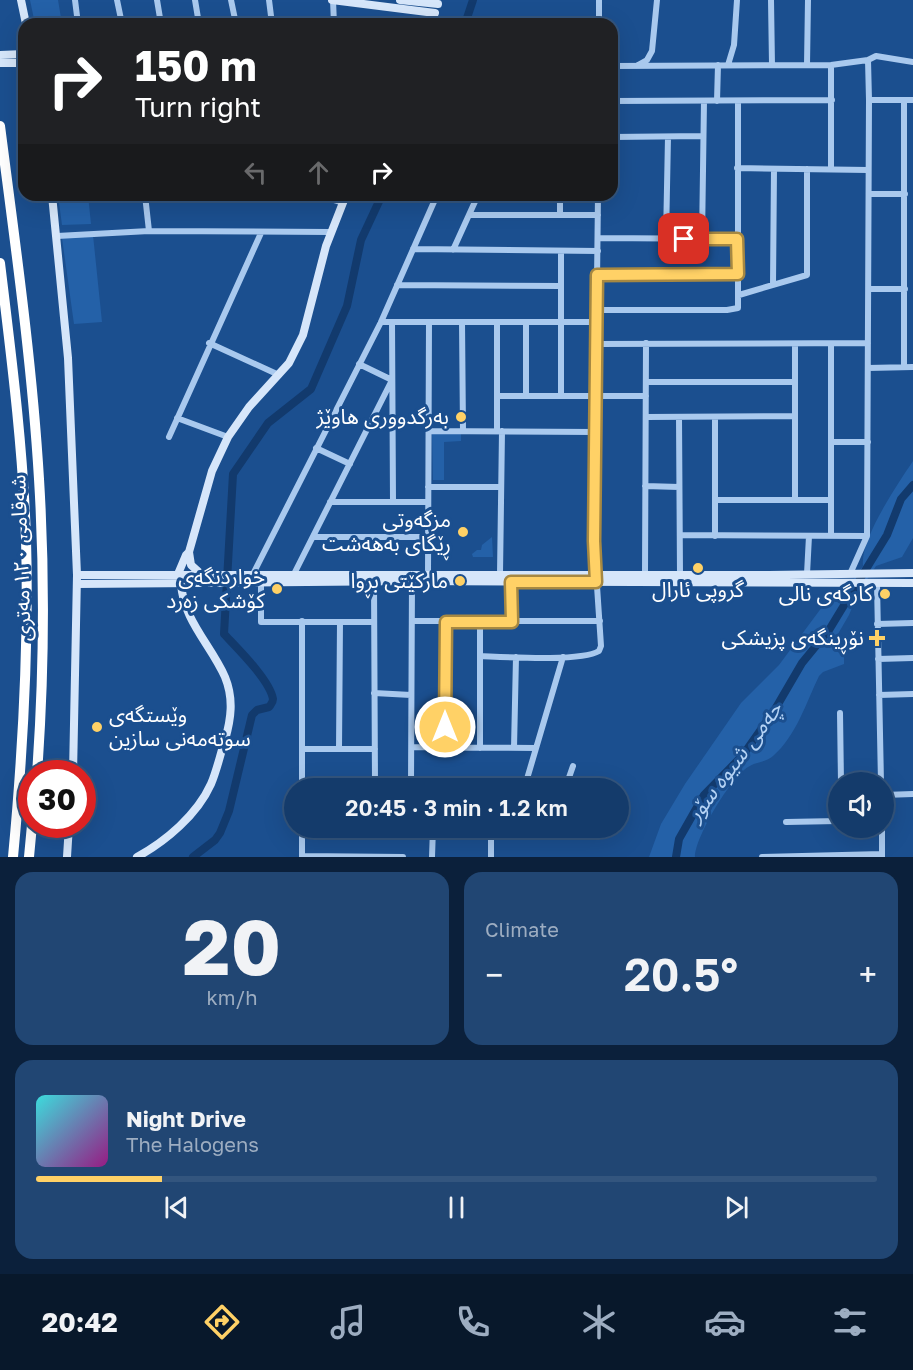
<!DOCTYPE html>
<html lang="en">
<head>
<meta charset="utf-8">
<style>
  :root { --surface:#143b6b; --page:#214673; --text:#f1f3f6; --muted:#9dadc1; --line:#33557e; --accent:#ffd166 }
  body { margin:0; font-family:"Golos Text","Noto Sans Arabic",sans-serif; background:var(--page); color:var(--text); height:100vh; display:flex; flex-direction:column; font-size:22px; white-space:nowrap }
  * { box-sizing:border-box; margin:0 }
  p { font-size:20px; color:var(--muted) }
  .icon { flex:none; width:33px; height:33px; fill:none; stroke:currentColor; stroke-width:2; stroke-linecap:round; stroke-linejoin:round }
  .map { position:relative; height:857px; overflow:hidden }
  .sheet { display:flex; flex-direction:column; gap:15px; padding:15px; background:#0b203b; flex:1 }
  .sheet>* { flex:none }
  .banner { position:absolute; left:18px; top:18px; width:600px; height:183px; border-radius:18px; box-shadow:0 6px 24px #0002,0 0 0 2px var(--line); background:#202124; color:#fff; overflow:hidden }
  .controls { position:absolute; left:828px; top:772px; display:grid; gap:12px }
  .controls a { display:grid; place-items:center; width:66px; height:66px; border-radius:50%; background:var(--surface); box-shadow:0 6px 24px #0002,0 0 0 2px var(--line); font-size:30px }
  .speed { position:absolute; left:18px; top:760px; display:flex; gap:12px; font-size:30px; font-weight:700; text-align:center }
  .speed>* { display:grid; place-content:center; width:78px; height:78px; border-radius:50%; background:var(--surface); box-shadow:0 6px 24px #0002,0 0 0 2px var(--line); line-height:1 }
  .speed .limit { border:9px solid #d22; background:#fff; color:#111 }
  .pin { position:absolute; display:grid; place-items:center; width:51px; height:51px; color:#fff; margin:-26px; border-radius:12px; box-shadow:0 3px 9px #0006 }
  .me { position:absolute; width:66px; margin:-33px; rotate:0deg; stroke-linejoin:round; filter:drop-shadow(0 0 4px #0008) }
  .turn { display:flex; align-items:center; gap:21px; height:126px; padding:0 18px; font-size:27px }
  .turn .icon { width:78px; height:78px; stroke-width:2.5 }
  .turn b { display:block; font-size:42px; line-height:51px }
  .lanes { display:flex; align-items:center; height:57px; padding:0 18px; background:#0003; justify-content:center; gap:30px; direction:ltr }
  .lanes .off { opacity:.35 }
  .big { font-size:45px; font-weight:600; line-height:1.1 }
  .sheet .tile { flex:1; display:flex; flex-direction:column; justify-content:center; gap:9px; min-width:0; padding:0 21px; border-radius:18px; background:var(--page) }
  .sheet .dial { align-items:center; gap:0 }
  .dial b { font-size:78px; line-height:1 }
  .song { display:flex; align-items:center; gap:18px }
  .cover { width:72px; height:72px; border-radius:9px; background:linear-gradient(135deg,hsl(180 70% 55%),hsl(310 70% 35%)) }
  .played { height:6px; border-radius:3px; background:linear-gradient(90deg,var(--accent) 15%,var(--line) 15%) }
  .keys { display:flex; justify-content:space-around; direction:ltr }
  .heat { display:flex; justify-content:space-between; align-items:center; font-size:33px; direction:ltr }
  .sheet .tiles { flex:1; display:grid; gap:15px; grid-template-columns:1fr 1fr }
  .tile:last-child { grid-column:span 2 }
  .trip { position:absolute; left:284px; top:778px; width:345px; height:60px; border-radius:30px; background:var(--surface); box-shadow:0 6px 24px #0002,0 0 0 2px var(--line); font-weight:600; line-height:60px; text-align:center }
  .dock { display:flex; height:96px; justify-content:space-around; align-items:center; background:#08182b; color:var(--muted) }
  .dock .icon { width:42px; height:42px }
  .dock .current { color:var(--accent) }
  .dock b { font-size:27px; color:var(--text) }
  .map>svg:first-child { display:block }
</style>
</head>
<body>
<div class="map">
<svg width="913" height="857" viewBox="0 0 913 857">
  <rect width="100%" height="100%" fill="#1b4f8f"/>
  <path fill="#2461a8" d="M 30,0 L 58,0 L 62,24 L 35,24 Z
    M 58,195 L 88,195 L 91,224 L 62,225 Z
    M 93,235 L 102,322 L 74,324 L 62,238 Z
    M 432,434 L 461,434 L 461,441 L 444,442 L 444,480 L 433,480 Z
    M 913,461 L 913,538 L 902,557 L 876,566 L 858,593 L 849,615 L 835,639 L 835,650 L 844,656 L 844,664 L 823,672 L 819,676 C 806,703 796,736 773,756 C 767,762 755,762 748,767 C 731,777 695,837 695,857 L 649,857 L 661,824 L 685,784 L 741,703 L 779,665 L 825,603 L 845,592 L 863,566 C 860,539 897,485 913,461 Z
    M 492,537 L 493,557 L 473,557 L 472,554 L 477,550 L 481,550 L 482,545 Z"/>
  <g fill="none" stroke-linecap="round" stroke-linejoin="round">
    <path stroke="#123a6d" stroke-width="8" d="M 465,24 L 473,0
      M 193,857 L 215,840 L 220,833 L 229,811 L 252,715 L 257,710 L 269,707 C 271,704 273,703 273,699 C 270,680 236,647 224,634 L 233,474 L 268,423 L 311,389 L 347,306 L 361,240 L 382,195
      M 676,857 L 679,839 L 704,795 L 743,755 L 774,711 L 802,663 L 829,630 L 871,561 L 887,535 L 901,499 L 913,485"/>
    <path stroke="#a9c9ee" stroke-width="6" d="M 75,0 L 78,24
      M 117,0 L 122,24
      M 157,0 L 161,24
      M 195,0 L 199,24
      M 231,0 L 236,24
      M 269,0 L 272,24
      M 333,0 L 334,24
      M 599,0 L 599,24
      M 771,0 L 772,65
      M 638,65 L 647,60 L 652,51 L 657,0
      M 728,65 L 734,45 L 737,0
      M 807,65 L 808,0
      M 612,66 L 831,65 L 868,60 L 876,56 L 913,62
      M 869,100 L 913,100
      M 612,101 L 832,100
      M 717,101 L 718,65
      M 612,137 L 703,136
      M 737,168 L 868,170
      M 831,169 L 831,65
      M 869,194 L 905,194
      M 145,195 L 149,231
      M 318,195 L 343,203
      M 469,215 L 598,215
      M 560,215 L 560,195
      M 57,236 L 149,231 L 330,232
      M 598,238 L 737,239
      M 666,238 L 668,137
      M 702,239 L 704,101
      M 413,249 L 598,251
      M 453,250 L 478,195
      M 597,275 L 738,274
      M 397,285 L 561,286
      M 773,285 L 774,169
      M 869,289 L 905,289
      M 739,295 L 807,275 L 807,169
      M 597,310 L 727,310 L 738,308 L 738,101
      M 381,322 L 597,322
      M 392,322 L 393,502
      M 462,322 L 463,431
      M 209,343 L 279,375
      M 597,344 L 868,343
      M 904,367 L 904,100
      M 868,368 L 913,367
      M 646,382 L 795,382
      M 497,396 L 646,396
      M 526,396 L 526,322
      M 561,396 L 561,251
      M 646,417 L 795,416
      M 679,417 L 680,575
      M 715,417 L 715,536
      M 177,418 L 228,437
      M 429,431 L 595,432
      M 497,431 L 497,322
      M 169,437 L 261,233
      M 831,442 L 868,442
      M 316,448 L 350,464
      M 645,486 L 679,487
      M 428,487 L 501,487
      M 715,500 L 831,500
      M 795,500 L 795,344
      M 330,502 L 428,502
      M 680,535 L 867,536
      M 831,536 L 831,344
      M 313,537 L 428,537
      M 253,574 L 381,322 L 437,195
      M 294,574 L 392,380 L 359,364
      M 428,574 L 429,322
      M 500,574 L 502,431
      M 807,574 L 809,536
      M 850,574 L 867,536 L 869,100 L 868,60
      M 645,575 L 646,343
      M 261,582 L 261,622 L 374,622
      M 374,582 L 375,784
      M 511,582 L 512,622
      M 877,584 L 881,783
      M 412,621 L 600,621
      M 877,624 L 913,623
      M 480,656 C 505,657 581,662 599,651 L 601,646 L 594,541 L 598,195
      M 878,659 L 913,658
      M 374,693 L 411,695
      M 879,695 L 913,694
      M 840,713 L 841,783
      M 412,747 L 536,748
      M 445,748 L 446,622
      M 480,748 L 480,622
      M 514,748 L 516,657
      M 302,749 L 375,749
      M 339,749 L 340,622
      M 302,784 L 525,784
      M 411,784 L 412,581
      M 302,789 L 302,621
      M 524,789 L 563,657
      M 565,789 L 573,766
      M 884,795 L 913,794
      M 786,822 L 838,821
      M 882,828 L 882,857
      M 302,856 L 403,857
      M 302,857 L 302,828
      M 432,857 L 433,828
      M 491,857 L 491,828
      M 762,857 L 882,854"/>
    <path stroke="#d6e6fa" stroke-width="8" d="M 21,0 L 26,24
      M 332,0 L 435,13
      M 400,0 L 438,4
      M 0,55 L 24,54
      M 0,63 L 24,63
      M 52,195 L 68,358 L 77,575 L 73,774
      M 189,552 L 191,565 L 201,574
      M 178,574 L 186,555 L 189,552 L 212,471 L 228,437 L 249,407 L 289,363 L 303,335 L 326,246 L 346,195
      M 77,575 L 769,575 L 913,573
      M 77,584 L 412,581 L 913,583
      M 67,857 L 69,825
      M 137,857 C 166,841 197,815 211,784 C 217,770 220,755 225,740 C 231,719 234,699 225,677 C 211,645 183,620 181,583"/>
    <path stroke="#fff" stroke-width="10" d="M 0,126 C 15,242 32,362 39,479 C 45,577 44,676 37,774
      M 0,263 C 11,354 23,446 26,539 C 29,645 23,751 13,857
      M 29,857 L 32,825"/>
  </g>
  <g fill="none" stroke-linecap="round" stroke-linejoin="round">
    <g stroke="#a68842" stroke-width="15">
      <path id="route" d="M 445,727 L 446,622 L 512,622 L 511,582 L 596,582 L 594,541 L 597,275 L 738,274 L 737,239 L 684,239"/>
    </g>
    <use href="#route" stroke="#ffd166" stroke-width="10"/>
  </g>
  <g fill="#ffd166" stroke="#1b4f8f" stroke-width="2">
    <circle cx="461" cy="417" r="6"/>
    <circle cx="463" cy="532" r="6"/>
    <circle cx="698" cy="568" r="6"/>
    <circle cx="460" cy="581" r="6"/>
    <circle cx="277" cy="589" r="6"/>
    <circle cx="885" cy="594" r="6"/>
    <path d="M874 629h6v6h6v6h-6v6h-6v-6h-6v-6h6z"/>
    <circle cx="97" cy="727" r="6"/>
  </g>
  <g text-anchor="middle" stroke-width="6" stroke-linejoin="round" paint-order="stroke">
    <g font-size="21" fill="#fff" stroke="#1b4f8f" text-anchor="end">
      <text x="449" y="424">بەرگدووری هاوێژ</text>
      <text x="451" y="527">مزگەوتی<tspan x="451" dy="24">ڕێگای بەھەشت</tspan></text>
      <text x="265" y="584">خواردنگەی<tspan x="265" dy="24">کۆشکی زەرد</tspan></text>
      <text x="448" y="588">مارکێتی بڕوا</text>
      <text x="698" y="597" text-anchor="middle">گروپی ئارال</text>
      <text x="873" y="601">کارگەی نالی</text>
      <text x="864" y="645">نۆڕینگەی پزیشکی</text>
      <text x="109" y="722" text-anchor="start">وێستگەی<tspan x="109" dy="24">سوتەمەنی سازین</tspan></text>
    </g>
    <g font-size="21" fill="#fff" stroke="#1b4f8f">
      <text transform="translate(21 558) rotate(-92)" y="7">شەقامی ١٢٠ مەتری</text>
    </g>
    <g font-size="22" font-style="italic" fill="#b5d3f5" stroke="#1b4f8f">
      <text transform="translate(734 761) rotate(-53)" y="8">چەمی شیوە سۆر</text>
    </g>
  </g>
</svg>
<div class="controls">
<a><svg class="icon" aria-label="sound" viewBox="0 0 24 24"><path d="M4 9h4l5-4v14l-5-4H4zM17 9q2 3 0 6"/></svg></a>
</div>
<div class="speed"><div class="limit">30</div></div>
<div class="pin" style="left:684px;top:239px;background:#d93025"><svg class="icon" aria-label="arrive" viewBox="0 0 24 24"><path d="M6 21V4h12l-3 4 3 4H6"/></svg></div>
<svg class="me" style="left:445px;top:727px" viewBox="-20 -20 40 40"><circle r="17" fill="#ffd166" stroke="#fff" stroke-width="3"/><path d="M0-11L8 9 0 5-8 9z" fill="#fff"/></svg>
<div class="trip">20:45 · 3 min · 1.2 km</div>
<div class="banner">
<div class="turn"><svg class="icon" aria-label="right" viewBox="0 0 24 24"><path d="M7 20v-9h11M14 6l5 5-5 5"/></svg><div><b>150 m</b>Turn right</div></div>
<div class="lanes"><svg class="icon off" aria-label="left" viewBox="0 0 24 24"><path d="M17 20v-9H6M10 6l-5 5 5 5"/></svg><svg class="icon off" aria-label="ahead" viewBox="0 0 24 24"><path d="M12 20V5M6 11l6-6 6 6"/></svg><svg class="icon" aria-label="right" viewBox="0 0 24 24"><path d="M7 20v-9h11M14 6l5 5-5 5"/></svg></div>
</div>
</div>
<section class="sheet">
<div class="tiles">
<div class="tile dial"><b>20</b><p>km/h</p></div>
<div class="tile"><p>Climate</p>
<div class="heat"><a>−</a><b class="big">20.5°</b><a>+</a></div>
</div>
<div class="tile">
<div class="song"><i class="cover"></i><div><b>Night Drive</b><p>The Halogens</p></div></div>
<div class="played"></div>
<div class="keys"><svg class="icon" aria-label="previous" viewBox="0 0 24 24"><path d="M18 5L8 12l10 7zM5 5v14"/></svg><svg class="icon" aria-label="pause" viewBox="0 0 24 24"><path d="M8 5v14M16 5v14"/></svg><svg class="icon" aria-label="next" viewBox="0 0 24 24"><path d="M6 5l10 7-10 7zM19 5v14"/></svg></div>
</div>
</div>
</section>
<nav class="dock">
<b>20:42</b>
<svg class="icon current" aria-label="directions" viewBox="0 0 24 24"><path d="M12 3l9 9-9 9-9-9zM9 14v-3h6M13 9l2 2-2 2"/></svg>
<svg class="icon" aria-label="music" viewBox="0 0 24 24"><path d="M9 18V5l10-2v13"/><circle cx="6" cy="18" r="3"/><circle cx="16" cy="16" r="3"/></svg>
<svg class="icon" aria-label="phone" viewBox="0 0 24 24"><path d="M5 4h4l2 5-3 2q2 4 5 5l2-3 5 2v4C11 20 4 13 5 4z"/></svg>
<svg class="icon" aria-label="climate" viewBox="0 0 24 24"><path d="M12 3v18M4 7l16 10M4 17L20 7"/></svg>
<svg class="icon" aria-label="car" viewBox="0 0 24 24"><path d="M5 17H2v-5l4-1 3-4h7l3 4 3 1v5h-3M9 17h6M6 11h13"/><circle cx="7" cy="17" r="2"/><circle cx="17" cy="17" r="2"/></svg>
<svg class="icon" aria-label="filters" viewBox="0 0 24 24"><path d="M4 7h16M4 17h16"/><circle cx="9" cy="7" r="2"/><circle cx="15" cy="17" r="2"/></svg>
</nav>
</body>
</html>
